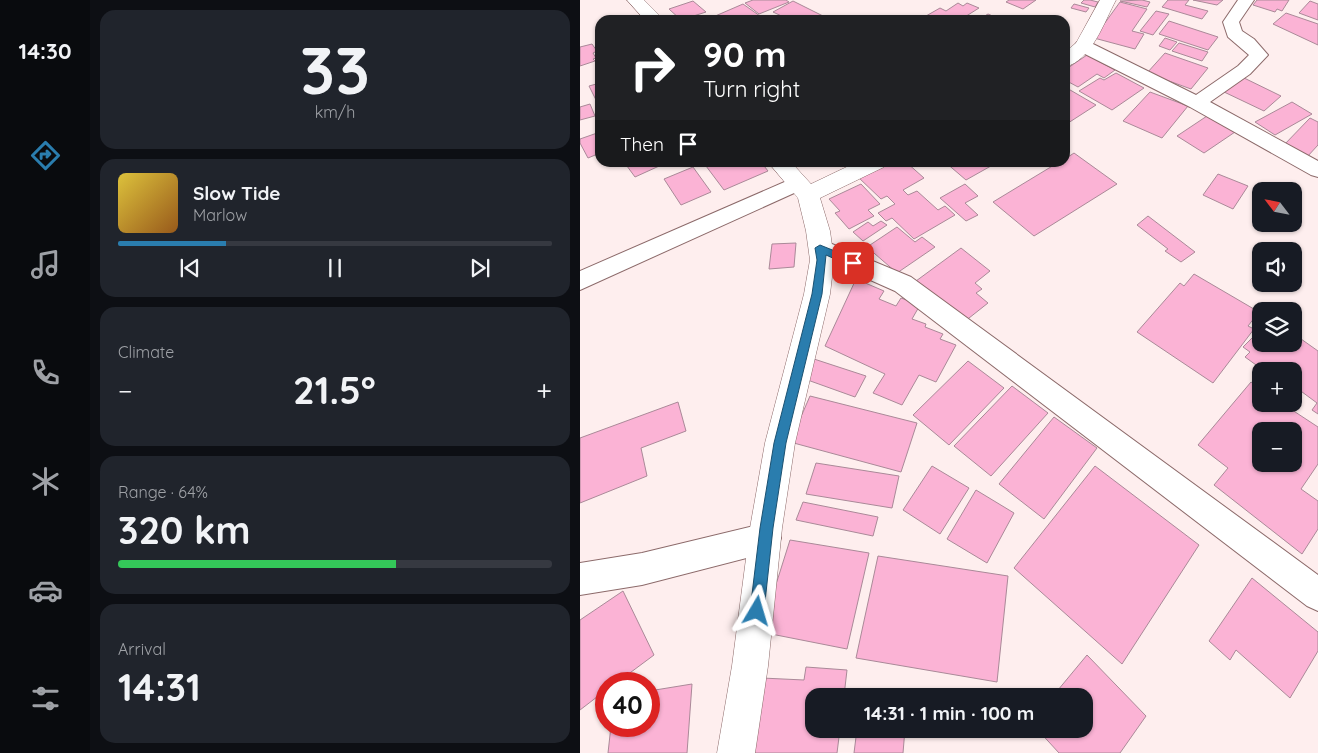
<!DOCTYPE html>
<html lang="en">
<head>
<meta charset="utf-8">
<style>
  :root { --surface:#171b24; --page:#20242c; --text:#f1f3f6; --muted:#9ea1a6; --line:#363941; --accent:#2a7dae }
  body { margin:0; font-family:Quicksand,sans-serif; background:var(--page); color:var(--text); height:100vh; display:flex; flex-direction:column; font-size:19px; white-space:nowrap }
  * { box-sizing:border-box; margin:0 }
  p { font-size:16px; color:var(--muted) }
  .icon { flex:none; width:28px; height:28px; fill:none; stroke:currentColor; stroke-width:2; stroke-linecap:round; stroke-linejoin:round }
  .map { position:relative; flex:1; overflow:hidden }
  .side { display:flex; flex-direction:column; gap:10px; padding:10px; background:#0d0f14; width:490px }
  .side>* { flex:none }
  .top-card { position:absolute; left:15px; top:15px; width:475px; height:152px; border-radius:15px; box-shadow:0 1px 4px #0004; background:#202124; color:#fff; overflow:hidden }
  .needle { width:32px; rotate:302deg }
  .tools { position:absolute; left:672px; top:182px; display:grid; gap:10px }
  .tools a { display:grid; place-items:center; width:50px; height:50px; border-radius:10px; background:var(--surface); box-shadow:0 1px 4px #0004; font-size:25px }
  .speed { position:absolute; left:15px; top:672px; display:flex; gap:10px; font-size:25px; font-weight:700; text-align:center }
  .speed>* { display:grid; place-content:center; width:65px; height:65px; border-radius:50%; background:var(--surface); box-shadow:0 1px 4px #0004; line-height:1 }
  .speed .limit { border:8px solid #d22; background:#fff; color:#111 }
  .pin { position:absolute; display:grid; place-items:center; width:42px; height:42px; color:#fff; margin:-21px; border-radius:10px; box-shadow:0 2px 8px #0006 }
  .me { position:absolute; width:55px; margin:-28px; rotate:7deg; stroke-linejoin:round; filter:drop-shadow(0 0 4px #0008) }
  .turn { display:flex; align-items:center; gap:18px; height:105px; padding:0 25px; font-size:22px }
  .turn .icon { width:65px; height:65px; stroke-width:2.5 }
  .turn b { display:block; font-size:35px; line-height:42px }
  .then { display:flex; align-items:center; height:48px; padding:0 25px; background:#0003; gap:10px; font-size:19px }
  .big { font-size:38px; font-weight:700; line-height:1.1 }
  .side .widget { flex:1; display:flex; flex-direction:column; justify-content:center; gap:8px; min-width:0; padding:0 18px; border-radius:15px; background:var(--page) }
  .side .dial { align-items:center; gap:0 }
  .dial b { font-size:65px; line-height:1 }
  .song { display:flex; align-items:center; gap:15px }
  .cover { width:60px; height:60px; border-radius:8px; background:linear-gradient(135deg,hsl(50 70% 55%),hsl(30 70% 35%)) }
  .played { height:5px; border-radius:2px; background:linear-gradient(90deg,var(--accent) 25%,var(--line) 25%) }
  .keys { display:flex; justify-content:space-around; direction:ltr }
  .heat { display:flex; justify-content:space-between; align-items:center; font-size:28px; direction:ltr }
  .charge { height:8px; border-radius:4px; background:linear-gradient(90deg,#34c759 64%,var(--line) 0) }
  .trip { position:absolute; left:225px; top:688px; width:288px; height:50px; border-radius:15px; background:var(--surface); box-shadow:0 1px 4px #0004; font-weight:700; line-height:50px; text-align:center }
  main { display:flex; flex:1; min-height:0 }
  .dock { display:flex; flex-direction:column; width:90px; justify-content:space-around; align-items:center; background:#090b0e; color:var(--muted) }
  .dock .icon { width:35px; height:35px }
  .dock .on { color:var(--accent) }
  .dock b { font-size:22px; color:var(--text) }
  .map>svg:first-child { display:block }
</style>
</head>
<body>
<main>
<nav class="dock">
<b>14:30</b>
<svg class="icon on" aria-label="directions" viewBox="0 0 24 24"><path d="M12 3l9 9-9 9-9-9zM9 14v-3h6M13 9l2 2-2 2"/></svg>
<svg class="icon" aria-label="music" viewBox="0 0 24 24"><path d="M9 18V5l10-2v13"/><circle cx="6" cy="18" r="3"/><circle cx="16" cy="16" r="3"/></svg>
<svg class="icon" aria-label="phone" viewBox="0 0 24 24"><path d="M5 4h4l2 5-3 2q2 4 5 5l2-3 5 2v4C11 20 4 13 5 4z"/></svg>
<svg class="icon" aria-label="climate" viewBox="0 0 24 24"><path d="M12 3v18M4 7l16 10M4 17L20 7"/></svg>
<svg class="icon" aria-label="car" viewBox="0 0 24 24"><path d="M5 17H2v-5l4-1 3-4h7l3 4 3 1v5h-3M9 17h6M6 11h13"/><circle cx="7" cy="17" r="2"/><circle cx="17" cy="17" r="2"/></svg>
<svg class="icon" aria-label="filters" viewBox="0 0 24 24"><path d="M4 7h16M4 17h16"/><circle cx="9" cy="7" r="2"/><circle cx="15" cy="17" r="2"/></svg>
</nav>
<section class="side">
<div class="widget dial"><b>33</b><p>km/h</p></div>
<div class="widget">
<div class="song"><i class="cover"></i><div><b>Slow Tide</b><p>Marlow</p></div></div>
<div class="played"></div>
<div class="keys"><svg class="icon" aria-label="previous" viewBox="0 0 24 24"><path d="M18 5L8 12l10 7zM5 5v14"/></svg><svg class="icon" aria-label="pause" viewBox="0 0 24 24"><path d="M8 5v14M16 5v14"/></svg><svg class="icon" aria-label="next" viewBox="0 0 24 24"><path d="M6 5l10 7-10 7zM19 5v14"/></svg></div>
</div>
<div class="widget"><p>Climate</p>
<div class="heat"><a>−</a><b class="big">21.5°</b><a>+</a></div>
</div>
<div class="widget"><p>Range · 64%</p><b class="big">320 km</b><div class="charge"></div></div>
<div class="widget"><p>Arrival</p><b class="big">14:31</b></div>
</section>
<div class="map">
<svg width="738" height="753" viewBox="0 0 738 753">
  <rect width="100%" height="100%" fill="#feeeee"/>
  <path fill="#fbb3d5" stroke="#aa8998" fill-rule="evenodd" d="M 173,0 L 206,0 L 209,2 L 179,14 L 165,3 Z
    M 429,0 L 456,0 L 443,9 L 426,2 Z
    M 504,0 L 510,0 L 518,2 L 515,7 L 501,3 Z
    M 562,0 L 570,2 L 567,7 L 540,1 Z
    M 588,0 L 609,0 L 605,5 L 628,11 L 622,19 L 582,7 Z
    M 613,0 L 643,0 L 637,5 Z
    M 677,0 L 709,0 L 702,11 L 697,9 L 695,12 L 673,5 Z
    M 113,1 L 126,12 L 101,20 L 89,9 Z
    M 213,1 L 251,20 L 210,20 L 193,12 Z
    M 730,1 L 738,4 L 738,20 L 719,13 Z
    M 540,2 L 567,9 L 552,31 L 564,34 L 555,49 L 514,38 Z
    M 378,3 L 383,6 L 387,3 L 399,8 L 380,20 L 355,20 L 346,16 L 360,8 L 366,11 Z
    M 163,4 L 180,16 L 170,20 L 126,20 Z
    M 494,4 L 509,8 L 506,12 L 491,8 Z
    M 576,11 L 589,14 L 573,35 L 560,31 Z
    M 706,13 L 738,24 L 738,45 L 693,24 Z
    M 408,14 L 422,20 L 398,20 Z
    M 589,21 L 638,37 L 628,50 L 579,34 Z
    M 585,38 L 597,42 L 590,50 L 579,46 Z
    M 599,43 L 628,52 L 622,61 L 592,51 Z
    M 12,44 L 17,51 L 13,53 L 16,58 L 13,59 L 15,61 L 0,66 L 0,47 Z
    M 585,53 L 628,68 L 611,89 L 567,73 Z
    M 507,55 L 535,70 L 524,78 L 517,74 L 498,87 L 485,80 L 485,70 Z
    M 536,73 L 564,88 L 532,110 L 499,91 L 520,78 L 524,80 Z
    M 660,76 L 701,96 L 684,111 L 642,91 Z
    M 20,83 L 20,108 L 9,86 Z
    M 485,87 L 516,105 L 485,125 Z
    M 570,92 L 608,106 L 582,138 L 543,121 Z
    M 712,102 L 732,114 L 695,135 L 675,122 Z
    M 10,104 L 15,116 L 0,120 L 0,107 Z
    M 627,116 L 655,132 L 624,153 L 597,136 Z
    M 730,118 L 738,122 L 738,145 L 727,157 L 703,146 Z
    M 20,132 L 20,153 L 8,158 L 0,143 L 0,139 Z
    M 494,153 L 537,184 L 454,236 L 413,202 L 479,162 L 485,162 L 485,159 Z
    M 44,162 L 88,162 L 55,177 Z
    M 123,162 L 181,162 L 188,171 L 144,190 Z
    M 307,162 L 326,162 L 344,178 L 323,190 L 328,195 L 337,191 L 358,210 L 365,206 L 375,215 L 334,239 L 312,218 L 306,221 L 298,213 L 315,204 L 307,196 L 301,199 L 278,177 Z
    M 365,162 L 418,162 L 386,180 Z
    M 113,167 L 131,192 L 101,205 L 84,179 Z
    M 638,174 L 668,186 L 653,209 L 623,195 Z
    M 281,184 L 300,204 L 288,210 L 294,216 L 269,229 L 255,213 L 260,211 L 249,199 Z
    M 385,184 L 398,196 L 385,203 L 398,215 L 386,221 L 360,198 Z
    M 568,216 L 615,252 L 601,262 L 585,251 L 588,249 L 557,225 Z
    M 301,221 L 307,225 L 283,241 L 273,232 L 288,222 L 293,226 Z
    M 317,227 L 335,242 L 342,237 L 355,247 L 317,273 L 287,247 Z
    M 216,243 L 214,267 L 189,269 L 192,244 Z
    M 381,248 L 410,271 L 395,283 L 402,289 L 396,293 L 408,303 L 384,322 L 336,281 Z
    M 614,274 L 679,312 L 668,326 L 674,329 L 633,383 L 557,332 L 600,283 L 604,286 Z
    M 276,279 L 304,291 L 299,299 L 316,306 L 321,298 L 340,305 L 332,319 L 346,324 L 345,327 L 363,334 L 360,339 L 376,345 L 356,382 L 339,375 L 322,405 L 293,393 L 305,374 L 245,346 Z
    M 681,329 L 681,344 L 714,344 L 714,334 L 738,351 L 738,414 L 732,410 L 737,403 L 714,386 L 714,371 L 694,371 L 687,366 L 683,370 L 665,357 L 670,352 L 663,347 Z
    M 234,359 L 286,376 L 275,397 L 222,378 Z
    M 388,361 L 424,388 L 369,445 L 333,415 Z
    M 671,382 L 681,389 L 681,404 L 703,404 L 738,427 L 738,464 L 721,489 L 738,501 L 738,529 L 722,554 L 634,485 L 648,468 L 618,445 ZM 681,431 L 714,431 L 714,464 L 681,464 Z
    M 432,386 L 468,413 L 411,476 L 374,446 Z
    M 230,396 L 337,423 L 321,472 L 210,442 Z
    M 98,402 L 106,431 L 61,448 L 67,476 L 0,503 L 0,438 Z
    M 474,417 L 517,448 L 464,519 L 419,484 Z
    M 236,463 L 319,476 L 312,508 L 226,494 Z
    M 352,466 L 389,488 L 360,534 L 323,510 Z
    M 515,466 L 619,545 L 542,664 L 434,568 Z
    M 396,490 L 434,513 L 407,563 L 367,539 Z
    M 223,502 L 298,517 L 293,536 L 216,520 Z
    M 210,540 L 289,553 L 267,649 L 181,632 Z
    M 298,556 L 428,576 L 417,682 L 276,658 Z
    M 672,578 L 738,632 L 738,651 L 710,698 L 656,650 L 650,660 L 629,641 Z
    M 43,591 L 74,655 L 35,684 L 26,684 L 26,690 L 0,710 L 0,620 Z
    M 507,655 L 566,716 L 540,753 L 479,753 L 457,729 L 504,729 L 504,696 L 473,696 Z
    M 226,667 L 267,670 L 264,696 L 234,696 L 234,729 L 260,729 L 257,753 L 169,753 L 182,678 L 224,680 Z
    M 112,684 L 107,753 L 28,753 L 31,726 L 69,726 L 69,691 Z
    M 282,690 L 328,692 L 328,696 L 281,696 Z
    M 277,729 L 325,729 L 323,753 L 274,753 Z"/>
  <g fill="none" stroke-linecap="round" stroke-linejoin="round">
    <g stroke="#8c6a6a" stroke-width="2">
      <path id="minor" d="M 658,0 L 674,0 L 659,22 L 662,31 L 674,39 L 688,55 L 670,74 L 630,102 L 738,161 L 738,177 L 731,175 L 610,107 L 497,50 L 494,46 L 497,42 L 503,41 L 509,42 L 616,95 L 658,66 L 669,55 L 648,37 L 643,22 Z
        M 216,177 L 223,179 L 226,184 L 223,189 L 0,290 L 0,271 Z
        M 240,239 L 331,277 L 738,575 L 738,611 L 727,606 L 315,291 L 232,254 L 229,248 L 232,242 Z
        M 186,523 L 197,527 L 201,538 L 197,549 L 186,553 L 62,585 L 0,595 L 0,563 L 62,553 Z"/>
    </g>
    <g stroke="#8c6a6a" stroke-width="1">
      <path id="tertiary" d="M 47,0 L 64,0 L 84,20 L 65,20 Z
        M 520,0 L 536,0 C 524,22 512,60 485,67 L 485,52 L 496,43 Z
        M 188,162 L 211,162 L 231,184 L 277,162 L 306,162 L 304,167 L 240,198 L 250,231 L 254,260 L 250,294 L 215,443 L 202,528 L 188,666 L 175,753 L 137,753 L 152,666 L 170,528 L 185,443 L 224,294 L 230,260 L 226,231 L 218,198 Z"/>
    </g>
    <use href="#minor" fill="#fff" fill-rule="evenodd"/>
    <use href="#tertiary" fill="#fff" fill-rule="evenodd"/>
  </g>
  <path fill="#2a7dae" stroke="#1b5171" d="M 240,245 L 277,260 L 278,263 L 273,267 L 246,255 L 242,294 L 206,443 L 193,528 L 184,611 L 182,616 L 177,618 L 172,616 L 170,611 L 180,528 L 194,443 L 232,294 L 237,260 L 235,248 Z"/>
</svg>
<div class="tools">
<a><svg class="needle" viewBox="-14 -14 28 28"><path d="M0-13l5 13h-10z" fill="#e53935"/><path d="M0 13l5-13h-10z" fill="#9ea1a6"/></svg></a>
<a><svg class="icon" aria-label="sound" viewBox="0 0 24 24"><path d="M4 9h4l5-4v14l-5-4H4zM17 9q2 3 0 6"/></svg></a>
<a><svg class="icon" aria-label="layers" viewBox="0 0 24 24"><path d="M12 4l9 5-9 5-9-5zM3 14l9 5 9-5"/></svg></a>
<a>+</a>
<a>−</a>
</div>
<div class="speed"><div class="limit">40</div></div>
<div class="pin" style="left:273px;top:263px;background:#d93025"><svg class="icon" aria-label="arrive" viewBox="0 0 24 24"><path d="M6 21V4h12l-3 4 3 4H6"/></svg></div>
<svg class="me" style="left:177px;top:611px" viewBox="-20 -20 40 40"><path d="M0-17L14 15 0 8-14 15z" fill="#2a7dae" stroke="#fff" stroke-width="4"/></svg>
<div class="trip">14:31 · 1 min · 100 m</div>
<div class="top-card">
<div class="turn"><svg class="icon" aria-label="right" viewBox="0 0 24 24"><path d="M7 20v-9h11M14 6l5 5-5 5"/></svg><div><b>90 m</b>Turn right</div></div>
<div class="then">Then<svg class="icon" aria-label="arrive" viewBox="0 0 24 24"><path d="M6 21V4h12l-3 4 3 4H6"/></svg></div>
</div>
</div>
</main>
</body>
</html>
